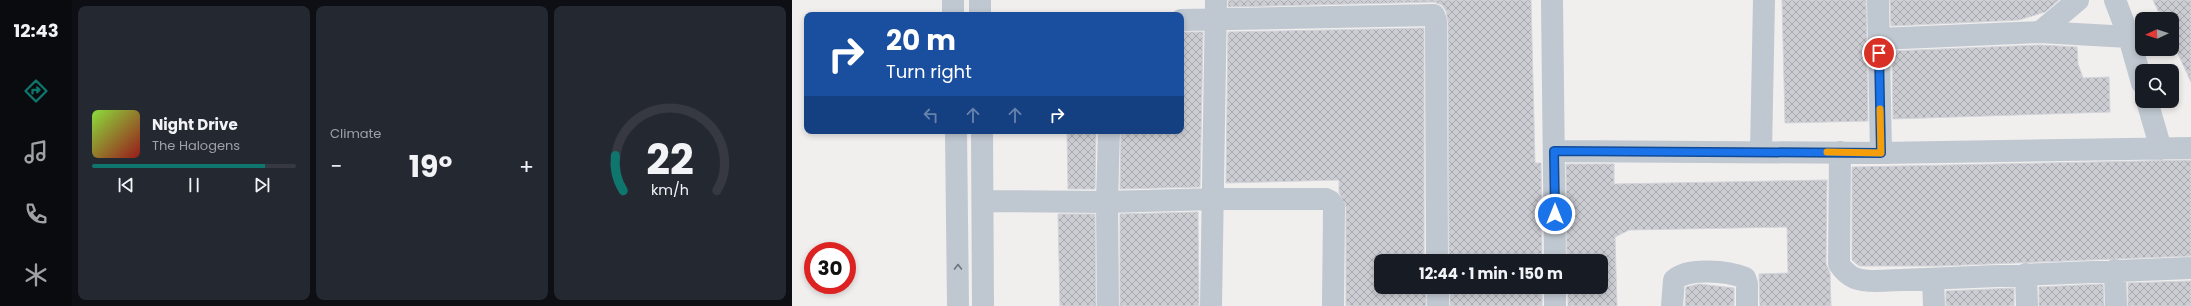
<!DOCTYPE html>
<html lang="en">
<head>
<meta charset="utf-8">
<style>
  :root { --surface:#171b24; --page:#242831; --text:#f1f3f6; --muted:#9ea1a6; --line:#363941; --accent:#0f766e }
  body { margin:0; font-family:Poppins,sans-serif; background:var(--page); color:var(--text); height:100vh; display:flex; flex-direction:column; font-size:15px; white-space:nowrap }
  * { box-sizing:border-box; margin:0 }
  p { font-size:13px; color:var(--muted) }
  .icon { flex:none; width:22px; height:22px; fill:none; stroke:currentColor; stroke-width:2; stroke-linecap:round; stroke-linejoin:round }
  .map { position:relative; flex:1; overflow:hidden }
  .sheet { display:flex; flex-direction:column; gap:6px; padding:6px; background:#0d0f14; width:720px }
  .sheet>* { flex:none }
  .hud { position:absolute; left:12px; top:12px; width:380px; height:122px; border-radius:8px; box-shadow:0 2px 6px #0003; background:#1a4fa0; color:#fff; overflow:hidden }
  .needle { width:26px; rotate:267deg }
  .tools { position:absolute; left:1343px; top:12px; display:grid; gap:8px }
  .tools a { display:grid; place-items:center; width:44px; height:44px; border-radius:8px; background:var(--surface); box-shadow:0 2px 6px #0003; font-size:20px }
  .speed { position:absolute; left:12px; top:242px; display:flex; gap:8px; font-size:20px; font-weight:700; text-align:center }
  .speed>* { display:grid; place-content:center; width:52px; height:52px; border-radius:50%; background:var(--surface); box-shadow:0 2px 6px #0003; line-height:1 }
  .speed .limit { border:6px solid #d22; background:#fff; color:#111 }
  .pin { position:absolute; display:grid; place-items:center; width:34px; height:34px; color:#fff; margin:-17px; border:2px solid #fff; border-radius:50%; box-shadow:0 1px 4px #0007 }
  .me { position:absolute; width:44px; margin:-22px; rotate:0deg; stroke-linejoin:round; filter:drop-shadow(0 0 3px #0008) }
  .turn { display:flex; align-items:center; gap:14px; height:84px; padding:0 16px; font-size:18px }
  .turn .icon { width:52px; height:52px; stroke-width:2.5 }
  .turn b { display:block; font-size:28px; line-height:34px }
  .lanes { display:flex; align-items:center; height:38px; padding:0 16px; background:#0003; justify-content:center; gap:20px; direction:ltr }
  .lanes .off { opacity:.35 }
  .big { font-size:30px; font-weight:700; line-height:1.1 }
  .sheet .card { flex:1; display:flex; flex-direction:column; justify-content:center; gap:6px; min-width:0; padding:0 14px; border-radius:8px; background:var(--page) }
  .sheet .dial { align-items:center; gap:0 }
  .dial svg { height:104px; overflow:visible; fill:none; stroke:var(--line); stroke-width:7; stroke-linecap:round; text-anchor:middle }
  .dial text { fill:var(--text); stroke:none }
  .song { display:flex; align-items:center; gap:12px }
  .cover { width:48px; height:48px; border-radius:6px; background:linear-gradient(135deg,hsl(90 70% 55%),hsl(0 70% 35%)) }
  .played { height:4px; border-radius:2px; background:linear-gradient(90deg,var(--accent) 85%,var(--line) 85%) }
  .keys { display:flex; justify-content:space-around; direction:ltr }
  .heat { display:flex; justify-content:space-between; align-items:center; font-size:22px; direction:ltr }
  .sheet .tiles { flex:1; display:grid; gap:6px; grid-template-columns:repeat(3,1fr) }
  .trip { position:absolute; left:582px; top:254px; width:234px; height:40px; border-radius:8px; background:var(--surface); box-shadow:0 2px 6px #0003; font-weight:700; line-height:40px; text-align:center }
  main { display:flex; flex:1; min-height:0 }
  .menu { display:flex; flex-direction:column; width:72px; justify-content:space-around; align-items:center; background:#090b0e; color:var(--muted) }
  .menu .icon { width:28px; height:28px }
  .menu .on { color:var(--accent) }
  .menu b { font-size:18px; color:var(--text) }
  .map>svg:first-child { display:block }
</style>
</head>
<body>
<main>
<nav class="menu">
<b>12:43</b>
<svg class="icon on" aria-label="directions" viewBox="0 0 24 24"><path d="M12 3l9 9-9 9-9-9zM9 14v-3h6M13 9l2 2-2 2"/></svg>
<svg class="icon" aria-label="music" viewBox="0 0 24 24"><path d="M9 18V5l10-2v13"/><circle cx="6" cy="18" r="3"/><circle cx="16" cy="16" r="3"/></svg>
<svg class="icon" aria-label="phone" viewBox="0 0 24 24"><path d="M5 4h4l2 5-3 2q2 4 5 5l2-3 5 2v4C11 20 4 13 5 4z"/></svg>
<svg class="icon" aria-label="climate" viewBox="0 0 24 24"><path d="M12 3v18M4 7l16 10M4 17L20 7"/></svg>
</nav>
<section class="sheet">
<div class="tiles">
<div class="card">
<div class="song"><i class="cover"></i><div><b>Night Drive</b><p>The Halogens</p></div></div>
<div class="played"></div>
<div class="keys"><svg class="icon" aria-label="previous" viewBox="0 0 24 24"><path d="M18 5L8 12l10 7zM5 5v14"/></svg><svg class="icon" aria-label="pause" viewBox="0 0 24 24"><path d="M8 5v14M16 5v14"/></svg><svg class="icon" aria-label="next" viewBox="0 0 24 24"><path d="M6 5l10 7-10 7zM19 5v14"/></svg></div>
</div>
<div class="card"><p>Climate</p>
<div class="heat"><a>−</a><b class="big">19°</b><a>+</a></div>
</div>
<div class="card dial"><svg viewBox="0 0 100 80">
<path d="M14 69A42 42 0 1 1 86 69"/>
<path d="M14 69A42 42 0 0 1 8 42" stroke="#0f766e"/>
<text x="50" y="56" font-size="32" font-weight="700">22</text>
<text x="50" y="72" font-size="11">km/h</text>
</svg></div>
</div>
</section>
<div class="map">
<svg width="1399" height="306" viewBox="0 0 1399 306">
  <defs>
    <pattern id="building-cross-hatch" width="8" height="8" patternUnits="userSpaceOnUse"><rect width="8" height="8" fill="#cbcdd3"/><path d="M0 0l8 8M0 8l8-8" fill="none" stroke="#a7a9ae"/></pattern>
  </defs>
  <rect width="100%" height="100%" fill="#f1eeee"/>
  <path fill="url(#building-cross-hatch)" stroke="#d2d4da" d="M 436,0 L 739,0 L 743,163 L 749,163 L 750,261 L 657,261 L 656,21 L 654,11 L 650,5 L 642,2 L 436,7 Z
    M 990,0 L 1074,0 L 1076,121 L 993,123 Z
    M 1098,0 L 1267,0 L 1253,12 L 1227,20 L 1099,26 Z
    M 1361,0 L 1399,0 L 1399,82 L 1380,41 L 1380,19 L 1370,19 Z
    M 632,28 L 632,261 L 589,261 L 589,287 L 634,287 L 634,306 L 554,306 L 554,207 L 547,193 L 547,180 L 434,183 L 436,32 Z
    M 389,32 L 411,32 L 408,187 L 328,189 L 329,131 L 389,131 Z
    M 1248,45 L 1285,47 L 1286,64 L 1291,78 L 1317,77 L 1318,112 L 1101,119 L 1100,51 Z
    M 275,131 L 304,131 L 303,189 L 276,189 Z
    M 1399,160 L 1399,256 L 1146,266 L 1067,266 L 1060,260 L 1060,167 Z
    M 774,164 L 822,164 L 822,184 L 1035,180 L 1034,264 L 1038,273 L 1039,306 L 968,306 L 967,274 L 996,273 L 995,227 L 837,230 L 823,237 L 825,306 L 776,306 L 776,287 L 809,287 L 809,261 L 775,261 Z
    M 406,212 L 407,306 L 328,306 L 328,214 Z
    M 266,214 L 303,214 L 304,306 L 268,306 Z
    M 1399,281 L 1399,306 L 1336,306 L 1336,283 Z
    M 907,284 L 942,288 L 942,306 L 893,306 L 894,287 Z
    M 1311,284 L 1312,306 L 1247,306 L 1247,287 Z
    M 658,287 L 750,287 L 750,306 L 658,306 Z
    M 1222,288 L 1222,306 L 1154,306 L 1154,291 Z"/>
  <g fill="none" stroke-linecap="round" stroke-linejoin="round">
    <path stroke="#bfc7d0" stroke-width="22" d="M 161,0 L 161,15
      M 188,0 L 188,15
      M 760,0 L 763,261
      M 1086,0 L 1089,153
      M 1323,0 L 1337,37 L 1350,83
      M 389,20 L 642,15 L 644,21 L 645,261
      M 1248,32 L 1286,0
      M 1087,39 L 1248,32 L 1337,37
      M 1355,101 L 1369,149
      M 164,131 L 166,306
      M 190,131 L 191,306
      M 762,151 L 1089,153 L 1399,148
      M 969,152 L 972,0
      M 1048,152 L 1047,264 C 1057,279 1067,281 1084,281 L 1399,268
      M 191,201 L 315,202 L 422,199 L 534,199 L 538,201 L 542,207 L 541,306
      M 1323,270 L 1324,306
      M 1234,274 L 1235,306
      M 1141,279 L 1142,306
      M 646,287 L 646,306
      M 763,287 L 763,306
      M 316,306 L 315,202 L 317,131
      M 419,306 L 424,0
      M 880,306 L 882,280 C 896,267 936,271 953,278 L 955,284 L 955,306"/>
  </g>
  <defs><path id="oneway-chevron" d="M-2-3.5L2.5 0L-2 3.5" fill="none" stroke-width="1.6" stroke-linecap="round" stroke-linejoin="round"/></defs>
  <use stroke="#6b747e" href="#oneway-chevron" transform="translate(166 267) rotate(-90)"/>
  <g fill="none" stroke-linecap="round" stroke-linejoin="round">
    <g stroke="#114b97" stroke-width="10">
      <path id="route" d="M 763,214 L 762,151 L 1089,153 L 1087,53"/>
    </g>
    <use href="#route" stroke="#1a73e8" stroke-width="7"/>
    <path stroke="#f59e0b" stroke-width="7" d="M 1035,152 L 1089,153 L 1088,109"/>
  </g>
</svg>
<div class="tools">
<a><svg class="needle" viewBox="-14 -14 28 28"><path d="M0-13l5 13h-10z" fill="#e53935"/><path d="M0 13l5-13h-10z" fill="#9ea1a6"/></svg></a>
<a><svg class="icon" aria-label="search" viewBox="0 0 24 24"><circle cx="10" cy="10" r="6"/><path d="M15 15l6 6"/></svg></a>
</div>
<div class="speed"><div class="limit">30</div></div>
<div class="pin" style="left:1087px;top:53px;background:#d93025"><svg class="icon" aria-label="arrive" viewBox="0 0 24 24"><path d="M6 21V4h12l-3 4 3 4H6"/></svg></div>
<svg class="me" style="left:763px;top:214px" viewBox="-20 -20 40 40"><circle r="17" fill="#1a73e8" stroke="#fff" stroke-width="3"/><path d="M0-11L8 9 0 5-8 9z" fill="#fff"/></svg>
<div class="trip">12:44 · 1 min · 150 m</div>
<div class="hud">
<div class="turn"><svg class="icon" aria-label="right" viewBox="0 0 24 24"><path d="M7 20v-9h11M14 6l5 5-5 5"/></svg><div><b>20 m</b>Turn right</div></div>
<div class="lanes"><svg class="icon off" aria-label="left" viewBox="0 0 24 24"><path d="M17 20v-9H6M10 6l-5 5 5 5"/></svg><svg class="icon off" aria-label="ahead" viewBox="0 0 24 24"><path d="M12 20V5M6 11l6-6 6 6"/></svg><svg class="icon off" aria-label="ahead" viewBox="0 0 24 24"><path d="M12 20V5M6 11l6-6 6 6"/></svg><svg class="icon" aria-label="right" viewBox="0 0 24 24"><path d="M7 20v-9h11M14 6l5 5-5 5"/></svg></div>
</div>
</div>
</main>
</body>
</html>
